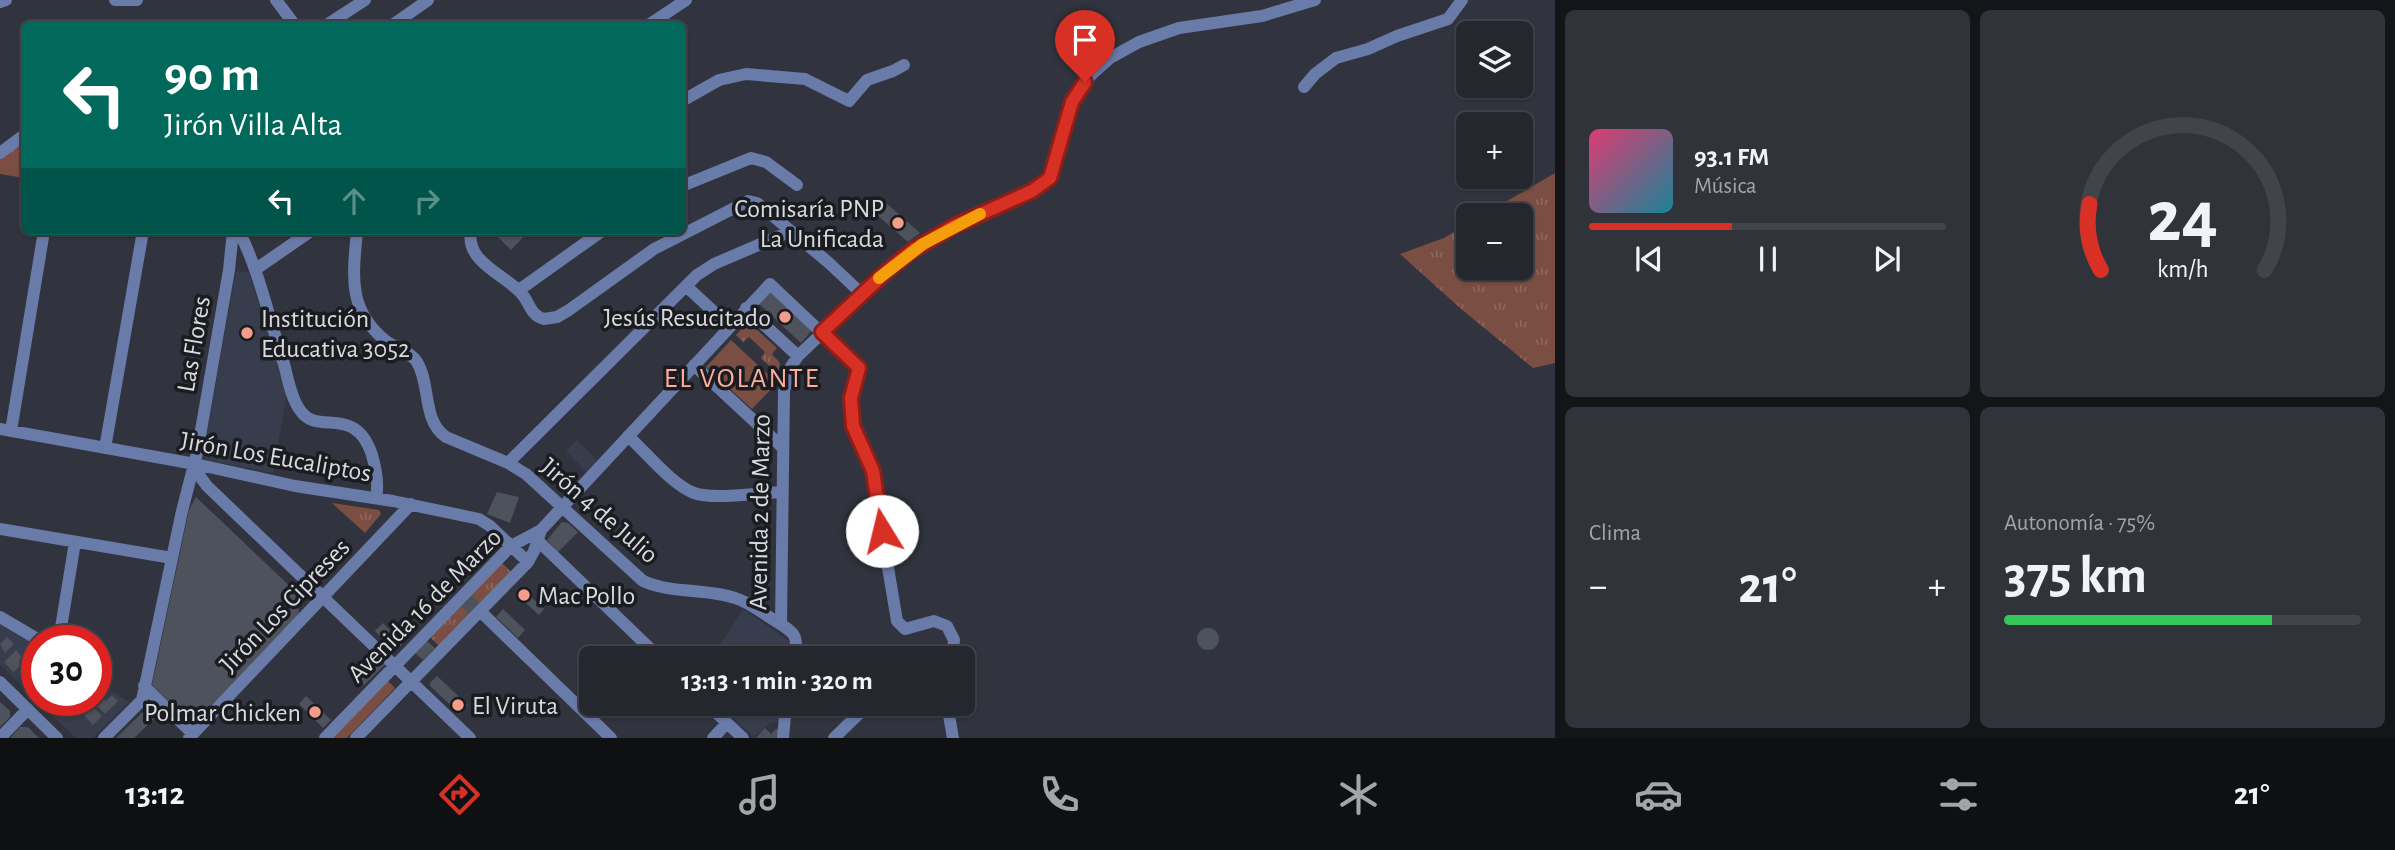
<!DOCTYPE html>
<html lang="es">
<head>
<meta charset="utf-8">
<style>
  :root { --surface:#25272e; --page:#31333a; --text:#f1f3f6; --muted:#a3a5aa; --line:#42444a; --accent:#d93025 }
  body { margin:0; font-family:"Alegreya Sans",sans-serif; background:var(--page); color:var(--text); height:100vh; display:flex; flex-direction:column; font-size:26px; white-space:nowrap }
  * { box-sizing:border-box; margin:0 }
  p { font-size:23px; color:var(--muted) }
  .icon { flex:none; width:38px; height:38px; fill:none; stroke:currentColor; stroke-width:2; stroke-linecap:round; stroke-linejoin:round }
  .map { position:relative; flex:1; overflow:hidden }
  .details { display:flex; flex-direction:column; gap:10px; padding:10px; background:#141519; width:840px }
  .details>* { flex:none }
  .guide { position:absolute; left:21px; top:21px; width:665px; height:214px; border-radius:10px; box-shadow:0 2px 5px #0004,0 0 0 2px var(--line); background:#00695c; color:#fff; overflow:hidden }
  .buttons { position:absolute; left:1456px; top:21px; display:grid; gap:14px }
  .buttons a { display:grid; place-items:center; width:77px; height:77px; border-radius:10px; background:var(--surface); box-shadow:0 2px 5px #0004,0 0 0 2px var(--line); font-size:35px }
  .speed { position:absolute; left:21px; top:625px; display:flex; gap:14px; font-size:35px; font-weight:700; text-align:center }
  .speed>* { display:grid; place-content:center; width:91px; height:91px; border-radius:50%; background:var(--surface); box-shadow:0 2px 5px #0004,0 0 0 2px var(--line); line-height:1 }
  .speed .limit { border:10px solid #d22; background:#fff; color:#111 }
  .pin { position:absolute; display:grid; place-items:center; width:60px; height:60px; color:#fff; margin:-72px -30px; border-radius:50% 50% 50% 0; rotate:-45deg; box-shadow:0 0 7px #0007 }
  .pin .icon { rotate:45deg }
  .me { position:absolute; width:77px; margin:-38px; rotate:351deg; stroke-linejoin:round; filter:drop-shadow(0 0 5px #0008) }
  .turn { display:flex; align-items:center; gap:24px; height:147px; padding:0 28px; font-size:32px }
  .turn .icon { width:91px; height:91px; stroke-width:2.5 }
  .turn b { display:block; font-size:49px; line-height:60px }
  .lanes { display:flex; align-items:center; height:66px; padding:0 28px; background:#0003; justify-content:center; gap:35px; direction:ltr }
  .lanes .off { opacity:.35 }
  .big { font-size:52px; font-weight:700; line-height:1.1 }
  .details .card { flex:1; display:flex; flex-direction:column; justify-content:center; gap:10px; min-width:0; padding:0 24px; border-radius:10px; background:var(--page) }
  .details .dial { align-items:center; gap:0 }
  .dial svg { height:182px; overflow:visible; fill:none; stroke:var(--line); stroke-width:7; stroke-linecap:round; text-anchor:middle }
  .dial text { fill:var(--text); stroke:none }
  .song { display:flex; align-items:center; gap:21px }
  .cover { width:84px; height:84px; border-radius:10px; background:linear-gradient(135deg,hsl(340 70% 55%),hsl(190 70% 35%)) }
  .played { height:7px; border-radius:4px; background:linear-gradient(90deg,var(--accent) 40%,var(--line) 40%) }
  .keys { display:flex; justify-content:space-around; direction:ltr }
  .heat { display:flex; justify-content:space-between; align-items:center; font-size:38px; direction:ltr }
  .charge { height:10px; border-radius:5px; background:linear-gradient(90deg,#34c759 75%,var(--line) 0) }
  .details .tiles { flex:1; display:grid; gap:10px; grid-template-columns:repeat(2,1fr) }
  .trip { position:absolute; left:579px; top:646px; width:396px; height:70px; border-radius:10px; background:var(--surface); box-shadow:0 2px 5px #0004,0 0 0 2px var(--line); font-weight:700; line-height:70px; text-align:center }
  .tabs { display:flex; height:112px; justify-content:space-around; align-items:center; background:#0f1012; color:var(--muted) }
  .tabs .icon { width:49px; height:49px }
  .tabs .on { color:var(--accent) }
  .tabs b { font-size:32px; color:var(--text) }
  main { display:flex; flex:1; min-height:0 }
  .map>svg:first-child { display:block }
</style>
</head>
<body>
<main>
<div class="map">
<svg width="1555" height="738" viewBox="0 0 1555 738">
  <defs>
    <pattern id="grass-tufts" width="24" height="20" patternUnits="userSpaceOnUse" patternTransform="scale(1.75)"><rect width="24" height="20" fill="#7b4e44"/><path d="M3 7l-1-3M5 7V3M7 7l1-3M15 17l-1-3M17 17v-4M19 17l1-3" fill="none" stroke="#8d675f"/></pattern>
  </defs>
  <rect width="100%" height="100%" fill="#31343e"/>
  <path fill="#373d4c" d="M 236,271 L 249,273 L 287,393 L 273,473 L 206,460 L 203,454 Z
    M 577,440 L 598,461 L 587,472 L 566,451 Z
    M 743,609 L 792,643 L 789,658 L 712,658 Z
    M 0,624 L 37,646 L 37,700 L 96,700 L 96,680 L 129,702 L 93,738 L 76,738 L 0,665 Z
    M 719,704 L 780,704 L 779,722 L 771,722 L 754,738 Z"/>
  <path fill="url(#grass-tufts)" d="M 24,140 L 24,178 L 0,174 L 0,159 Z
    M 1555,173 L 1555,363 L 1533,368 L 1460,308 L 1400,254 L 1444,238 L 1468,224 L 1468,268 L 1521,268 L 1521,215 L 1483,215 Z
    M 748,322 L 777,348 L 772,354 L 780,363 L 778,374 L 761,358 L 765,352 L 749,337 L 743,342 L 736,335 Z
    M 332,503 L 379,510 L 381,514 L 365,533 Z
    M 502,563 L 511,572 L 439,646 L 430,637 Z
    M 388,681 L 395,688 L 347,738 L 333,738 Z"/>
  <path fill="#7b4e44" d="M 731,340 L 777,383 L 752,409 L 706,367 Z"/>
  <path fill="#4e525c" d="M 885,202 L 920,233 L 908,242 L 876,214 Z
    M 503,231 L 529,231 L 511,250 L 497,236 Z
    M 770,292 L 812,330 L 801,343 L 759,304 Z
    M 497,492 L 519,497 L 510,523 L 487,514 Z
    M 196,497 L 297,593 L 299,615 L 198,720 L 188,720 L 152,685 L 189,510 Z
    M 562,522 L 568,523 L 578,532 L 558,552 L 547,540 Z
    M 523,589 L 544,609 L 539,615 L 517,595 Z
    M 471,595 L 480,603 L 469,614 L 460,605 Z
    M 503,609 L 525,630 L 518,638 L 496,617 Z
    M 383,623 L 403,644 L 396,650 L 393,650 L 375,631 Z
    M1197 639a11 11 0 1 1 22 0a11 11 0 1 1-22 0Z
    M 7,637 L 14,644 L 5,653 L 0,644 Z
    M 427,641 L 435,648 L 423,660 L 415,653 Z
    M 16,650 L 23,658 L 19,661 L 22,665 L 13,672 L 4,662 Z
    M 379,659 L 385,665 L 364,685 L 358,679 Z
    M 29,661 L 37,669 L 37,681 L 30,688 L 18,674 Z
    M 437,676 L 468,705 L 460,714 L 430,686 L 430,683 Z
    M 96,691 L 106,701 L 112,695 L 118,701 L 105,714 L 91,700 L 96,700 Z
    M 306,696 L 331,720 L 323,728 L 299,704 Z
    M 46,700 L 49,700 L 60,712 L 54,717 L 43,704 Z
    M 54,700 L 75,700 L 64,711 Z
    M 0,702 L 10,711 L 10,717 L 0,727 Z
    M 90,704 L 102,716 L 93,725 L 81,712 Z
    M 151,704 L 160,713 L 134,738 L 116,738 Z
    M 20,727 L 28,727 L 39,738 L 10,738 Z
    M 765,728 L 771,734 L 777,728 L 777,730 L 780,730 L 779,738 L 756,738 Z"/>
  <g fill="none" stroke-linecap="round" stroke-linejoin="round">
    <path stroke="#697ba8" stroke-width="12" d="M 115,0 L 137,0
      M 276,0 L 294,24
      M 0,2 L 6,0
      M 328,24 L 365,0
      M 394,24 L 428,0
      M 650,24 L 686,0
      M 1304,87 L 1315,74 L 1336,58 L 1368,49 L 1397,36 L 1448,19 L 1462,0
      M 682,101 L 719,80 L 746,74 L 805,79 L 849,101 L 867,80 L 893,71 L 904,65
      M 0,153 L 24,135
      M 682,186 L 751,158 L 766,162 L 797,185
      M 239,231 C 260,273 269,319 284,364 C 288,379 291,398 300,410 C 317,437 355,403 372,455 C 376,469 379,484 376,498
      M 357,231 C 353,275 347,310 386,341 C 396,349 410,351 417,362 C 431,385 422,421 446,437 L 508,463 L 526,474 L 643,581 C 672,594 706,588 735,598 C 749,602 762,613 774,620 C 793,632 800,634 794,658
      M 471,231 C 465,261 503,274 520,292 C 530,301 529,315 544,319 L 557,317 L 569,310 L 654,249 L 748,201 L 757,203 L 767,211 L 829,263 L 862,294
      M 256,269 L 311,231
      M 686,286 L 729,326
      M 519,290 L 602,231
      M 746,308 L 798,356
      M 694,365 L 782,447
      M 0,429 L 195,464 L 295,486 L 393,501 L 479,519 L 490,526 L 528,562
      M 11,431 L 44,231
      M 628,436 C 646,452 672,485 694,493 C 713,500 759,493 781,492
      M 105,448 L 143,231
      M 508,463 L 697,275 L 714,264 L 791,231
      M 195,464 L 199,475 L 207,486 L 470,738
      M 0,529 L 172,558
      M 534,537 L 660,658
      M 480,611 L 611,738
      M 0,617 L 39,640
      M 781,624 L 784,391 L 790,368 L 798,356 L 887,271 L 913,250 L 954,226 L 1033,191 L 1050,178 L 1075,95 L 1092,74 L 1110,58 L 1139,42 L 1179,28 L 1262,16 L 1315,0
      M 59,640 L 75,542
      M 0,682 L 57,738
      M 144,686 L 193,734
      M 707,704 L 743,738
      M 947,704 L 953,738
      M 0,738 L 28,709
      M 104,738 L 142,700 L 182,511 L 197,453 L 229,270 L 233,231
      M 189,738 L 411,504
      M 325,738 L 511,546 L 541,530 L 770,284 L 859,368 L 851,398 L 853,426 L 872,472 L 897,621 L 905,629 L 934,621 L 947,626 L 954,640 L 952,658
      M 356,738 L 528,562 L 534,551 L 541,530
      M 713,738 L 727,723
      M 783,738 L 786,704
      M 834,738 L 869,704"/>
  </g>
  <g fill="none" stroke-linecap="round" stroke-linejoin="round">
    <g stroke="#8d1f18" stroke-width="18">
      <path id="route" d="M 882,531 L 873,471 L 853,426 L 851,398 L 859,368 L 822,332 L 887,271 L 913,250 L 954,226 L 1032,191 L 1050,178 L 1072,102 L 1085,82"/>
    </g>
    <use href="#route" stroke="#d93025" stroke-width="12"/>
    <path stroke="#f59e0b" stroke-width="12" d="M 879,278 L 923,244 L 980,214"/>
  </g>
  <g fill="#f49d8b" stroke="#1a1c20" stroke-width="2.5">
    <circle cx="898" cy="223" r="7"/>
    <circle cx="785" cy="317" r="7"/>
    <circle cx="247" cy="333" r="7"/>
    <circle cx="524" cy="595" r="7"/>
    <circle cx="458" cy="705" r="7"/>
    <circle cx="315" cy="712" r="7"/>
  </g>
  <g text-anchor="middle" stroke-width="7" stroke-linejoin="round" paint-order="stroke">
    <g font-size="26" fill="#d8dae0" stroke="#1a1c20" text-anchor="end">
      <text x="884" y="217">Comisaría PNP<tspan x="884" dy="30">La Unificada</tspan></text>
      <text x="771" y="326">Jesús Resucitado</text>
      <text x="261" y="327" text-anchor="start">Institución<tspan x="261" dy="30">Educativa 3052</tspan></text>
      <text x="538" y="604" text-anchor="start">Mac Pollo</text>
      <text x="472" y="714" text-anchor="start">El Viruta</text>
      <text x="301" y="721">Polmar Chicken</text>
    </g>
    <g font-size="26" fill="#d8dae0" stroke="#1a1c20">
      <text transform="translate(193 344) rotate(-80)" y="9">Las Flores</text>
      <text transform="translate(276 456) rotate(10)" y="9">Jirón Los Eucaliptos</text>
      <text transform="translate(600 510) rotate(41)" y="9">Jirón 4 de Julio</text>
      <text transform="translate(759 512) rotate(-89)" y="9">Avenida 2 de Marzo</text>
      <text transform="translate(284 605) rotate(-46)" y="9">Jirón Los Cipreses</text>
      <text transform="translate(424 605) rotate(-45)" y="9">Avenida 16 de Marzo</text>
    </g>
    <g font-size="28" letter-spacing="2" fill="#feac9b" stroke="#1a1c20">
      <text x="742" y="387">EL VOLANTE</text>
    </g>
  </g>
</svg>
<div class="buttons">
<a><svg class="icon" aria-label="layers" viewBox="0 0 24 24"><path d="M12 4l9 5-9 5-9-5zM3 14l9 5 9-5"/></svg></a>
<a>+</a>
<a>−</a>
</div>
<div class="speed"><div class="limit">30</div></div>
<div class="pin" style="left:1085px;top:82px;background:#d93025"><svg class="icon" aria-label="arrive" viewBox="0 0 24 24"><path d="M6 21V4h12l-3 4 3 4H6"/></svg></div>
<svg class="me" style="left:882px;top:531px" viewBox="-20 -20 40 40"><circle r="19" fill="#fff"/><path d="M0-13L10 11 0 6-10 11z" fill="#d93025"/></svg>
<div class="trip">13:13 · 1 min · 320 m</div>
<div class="guide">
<div class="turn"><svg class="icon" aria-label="left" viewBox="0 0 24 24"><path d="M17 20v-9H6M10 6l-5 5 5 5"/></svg><div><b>90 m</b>Jirón Villa Alta</div></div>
<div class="lanes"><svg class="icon" aria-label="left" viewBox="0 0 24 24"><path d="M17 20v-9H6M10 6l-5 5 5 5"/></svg><svg class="icon off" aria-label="ahead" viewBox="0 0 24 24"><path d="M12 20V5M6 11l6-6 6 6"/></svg><svg class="icon off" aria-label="right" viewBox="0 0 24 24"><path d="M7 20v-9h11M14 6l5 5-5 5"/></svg></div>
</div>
</div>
<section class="details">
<div class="tiles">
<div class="card">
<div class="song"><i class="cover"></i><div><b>93.1 FM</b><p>Música</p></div></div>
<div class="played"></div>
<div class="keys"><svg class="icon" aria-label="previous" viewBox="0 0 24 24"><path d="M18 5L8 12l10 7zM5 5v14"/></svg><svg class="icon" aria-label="pause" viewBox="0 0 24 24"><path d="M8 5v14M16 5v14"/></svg><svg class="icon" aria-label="next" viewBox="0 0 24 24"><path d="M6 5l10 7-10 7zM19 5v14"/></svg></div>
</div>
<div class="card dial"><svg viewBox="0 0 100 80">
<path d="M14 69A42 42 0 1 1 86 69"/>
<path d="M14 69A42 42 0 0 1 9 40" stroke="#d93025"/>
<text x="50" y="56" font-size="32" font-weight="700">24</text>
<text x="50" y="72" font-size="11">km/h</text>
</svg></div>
<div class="card"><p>Clima</p>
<div class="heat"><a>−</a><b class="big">21°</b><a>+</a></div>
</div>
<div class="card"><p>Autonomía · 75%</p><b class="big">375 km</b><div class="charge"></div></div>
</div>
</section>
</main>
<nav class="tabs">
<b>13:12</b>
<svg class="icon on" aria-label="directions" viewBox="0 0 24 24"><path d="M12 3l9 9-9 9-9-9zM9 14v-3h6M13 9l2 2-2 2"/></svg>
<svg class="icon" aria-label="music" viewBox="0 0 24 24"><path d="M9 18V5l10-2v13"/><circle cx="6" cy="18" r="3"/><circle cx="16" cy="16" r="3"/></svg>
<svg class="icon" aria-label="phone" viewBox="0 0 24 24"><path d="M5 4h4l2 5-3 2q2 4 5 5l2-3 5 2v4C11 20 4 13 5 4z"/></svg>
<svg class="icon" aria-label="climate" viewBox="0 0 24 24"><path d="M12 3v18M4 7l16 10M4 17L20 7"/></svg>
<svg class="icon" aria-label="car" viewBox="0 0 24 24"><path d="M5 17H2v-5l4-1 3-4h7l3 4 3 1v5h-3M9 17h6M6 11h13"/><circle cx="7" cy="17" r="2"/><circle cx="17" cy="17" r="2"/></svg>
<svg class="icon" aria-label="filters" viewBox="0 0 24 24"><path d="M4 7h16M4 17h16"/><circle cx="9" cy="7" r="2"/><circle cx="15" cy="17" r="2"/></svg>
<b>21°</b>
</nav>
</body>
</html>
